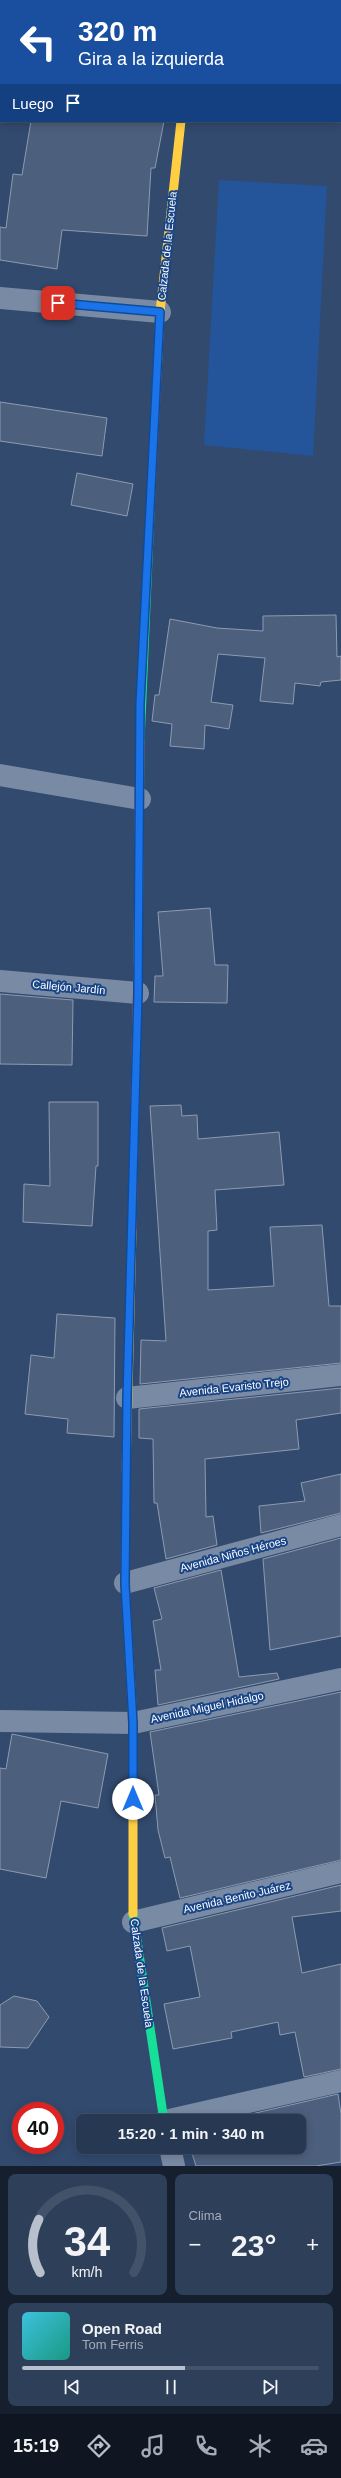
<!DOCTYPE html>
<html lang="es">
<head>
<meta charset="utf-8">
<style>
  :root { --surface:#263852; --page:#2e3f59; --text:#f1f3f6; --muted:#a4acb8; --line:#425269; --accent:#b7c0cc }
  body { margin:0; font-family:Arial,sans-serif; background:var(--page); color:var(--text); height:100vh; display:flex; flex-direction:column; font-size:15px; white-space:nowrap }
  * { box-sizing:border-box; margin:0 }
  p { font-size:13px; color:var(--muted) }
  .icon { flex:none; width:22px; height:22px; fill:none; stroke:currentColor; stroke-width:2; stroke-linecap:round; stroke-linejoin:round }
  .map { position:relative; height:2166px; overflow:hidden }
  .drawer { display:flex; flex-direction:column; gap:8px; padding:8px; background:#151f2d; flex:1 }
  .drawer>* { flex:none }
  .hud { position:absolute; left:0px; top:0px; width:341px; height:122px; box-shadow:0 2px 10px #0003,0 0 0 1px var(--line); background:#1a4fa0; color:#fff; overflow:hidden }
  .speed { position:absolute; left:12px; top:2102px; display:flex; gap:8px; font-size:20px; font-weight:700; text-align:center }
  .speed>* { display:grid; place-content:center; width:52px; height:52px; border-radius:50%; background:var(--surface); box-shadow:0 2px 10px #0003,0 0 0 1px var(--line); line-height:1 }
  .speed .limit { border:6px solid #d22; background:#fff; color:#111 }
  .pin { position:absolute; display:grid; place-items:center; width:34px; height:34px; color:#fff; margin:-17px; border-radius:8px; box-shadow:0 2px 6px #0006 }
  .me { position:absolute; width:44px; margin:-22px; rotate:0deg; stroke-linejoin:round; filter:drop-shadow(0 0 3px #0008) }
  .turn { display:flex; align-items:center; gap:14px; height:84px; padding:0 12px; font-size:18px }
  .turn .icon { width:52px; height:52px; stroke-width:2.5 }
  .turn b { display:block; font-size:28px; line-height:34px }
  .then { display:flex; align-items:center; height:38px; padding:0 12px; background:#0003; gap:8px; font-size:15px }
  .big { font-size:30px; font-weight:600; line-height:1.1 }
  .drawer .tile { flex:1; display:flex; flex-direction:column; justify-content:center; gap:6px; min-width:0; padding:0 14px; border-radius:8px; background:var(--page) }
  .drawer .dial { align-items:center; gap:0 }
  .dial svg { height:104px; overflow:visible; fill:none; stroke:var(--line); stroke-width:7; stroke-linecap:round; text-anchor:middle }
  .dial text { fill:var(--text); stroke:none }
  .song { display:flex; align-items:center; gap:12px }
  .cover { width:48px; height:48px; border-radius:6px; background:linear-gradient(135deg,hsl(190 70% 55%),hsl(170 70% 35%)) }
  .played { height:4px; border-radius:2px; background:linear-gradient(90deg,var(--accent) 55%,var(--line) 55%) }
  .keys { display:flex; justify-content:space-around; direction:ltr }
  .heat { display:flex; justify-content:space-between; align-items:center; font-size:22px; direction:ltr }
  .drawer .tiles { flex:1; display:grid; gap:8px; grid-template-columns:1fr 1fr }
  .tile:last-child { grid-column:span 2 }
  .trip { position:absolute; left:76px; top:2114px; width:230px; height:40px; border-radius:8px; background:var(--surface); box-shadow:0 2px 10px #0003,0 0 0 1px var(--line); font-weight:600; line-height:40px; text-align:center }
  .tab-bar { display:flex; height:64px; justify-content:space-around; align-items:center; background:#0f1621; color:var(--muted) }
  .tab-bar .icon { width:28px; height:28px }
  .tab-bar .selected { color:var(--accent) }
  .tab-bar b { font-size:18px; color:var(--text) }
  .map>svg:first-child { display:block }
</style>
</head>
<body>
<div class="map">
<svg width="341" height="2166" viewBox="0 0 341 2166">
  <rect width="100%" height="100%" fill="#324a6e"/>
  <path fill="#245499" d="M 219,180 L 327,186 L 313,456 L 204,445 Z"/>
  <path fill="#4c5f7d" stroke="#8d9bb1" d="M 31,121 L 164,121 L 155,168 L 151,168 L 147,236 L 62,230 L 57,269 L 0,260 L 0,227 L 6,228 L 13,174 L 22,175 Z
    M 0,402 L 107,418 L 102,456 L 0,441 Z
    M 77,473 L 133,484 L 127,516 L 71,505 Z
    M 336,615 L 337,657 L 341,656 L 341,680 L 321,682 L 320,686 L 295,683 L 293,704 L 260,701 L 265,658 L 218,654 L 211,702 L 233,705 L 229,729 L 205,725 L 204,749 L 170,746 L 172,724 L 152,721 L 155,695 L 159,695 L 170,619 L 217,628 L 263,631 L 263,616 Z
    M 210,908 L 215,965 L 228,965 L 227,1003 L 154,1002 L 155,976 L 163,976 L 158,912 Z
    M 0,994 L 73,1000 L 72,1065 L 0,1064 Z
    M 49,1102 L 98,1102 L 98,1166 L 96,1166 L 92,1226 L 23,1222 L 24,1184 L 50,1186 Z
    M 181,1105 L 182,1116 L 197,1115 L 198,1139 L 279,1132 L 284,1185 L 215,1190 L 217,1230 L 208,1231 L 208,1290 L 274,1286 L 270,1227 L 322,1225 L 329,1306 L 341,1306 L 341,1363 L 140,1384 L 141,1340 L 166,1341 L 150,1106 Z
    M 57,1314 L 115,1318 L 114,1437 L 67,1433 L 68,1419 L 25,1414 L 31,1355 L 54,1358 Z
    M 341,1388 L 341,1413 L 296,1420 L 299,1449 L 205,1459 L 206,1517 L 213,1516 L 217,1545 L 166,1559 L 157,1503 L 154,1503 L 153,1439 L 139,1438 L 139,1409 Z
    M 341,1474 L 341,1513 L 261,1533 L 259,1506 L 305,1501 L 301,1483 Z
    M 341,1538 L 341,1636 L 270,1650 L 263,1559 Z
    M 221,1570 L 239,1677 L 277,1673 L 279,1679 L 158,1705 L 155,1670 L 161,1670 L 153,1621 L 162,1619 L 154,1588 Z
    M 341,1692 L 341,1860 L 180,1898 L 170,1857 L 165,1858 L 158,1830 L 155,1795 L 159,1795 L 150,1732 Z
    M 12,1734 L 108,1754 L 98,1808 L 61,1801 L 46,1878 L 0,1869 L 0,1768 L 6,1769 Z
    M 341,1885 L 341,1911 L 292,1917 L 302,1973 L 341,1964 L 341,2069 L 304,2077 L 295,2032 L 280,2035 L 278,2022 L 231,2032 L 232,2038 L 173,2049 L 164,2004 L 200,1997 L 190,1946 L 167,1951 L 162,1928 Z
    M 14,1996 L 37,2001 L 49,2017 L 28,2048 L 0,2047 L 0,2005 Z
    M 338,2094 L 341,2114 L 341,2162 L 316,2166 L 196,2166 L 190,2147 L 299,2147 L 299,2121 L 221,2121 Z"/>
  <g fill="none" stroke-linecap="round" stroke-linejoin="round">
    <path stroke="#798ba4" stroke-width="22" d="M 194,1 L 194,0
      M 0,298 L 160,312
      M 0,775 L 140,799
      M 0,981 L 138,993
      M 127,1398 L 341,1375
      M 125,1583 L 341,1525
      M 0,1721 L 133,1723 L 341,1679
      M 133,1922 L 341,1872
      M 165,2121 L 341,2081
      M 170,2147 L 174,2166"/>
    <path stroke="#16e098" stroke-width="9" d="M 140,742 L 150,514
      M 133,1914 L 164,2121"/>
    <path stroke="#ffcf43" stroke-width="9" d="M 157,376 L 160,312 L 181,121
      M 138,964 L 140,742
      M 126,1471 L 132,1231
      M 129,1652 L 133,1723 L 133,1914"/>
    <path stroke="#f24e42" stroke-width="9" d="M 150,514 L 157,376
      M 132,1231 L 138,964
      M 126,1471 L 125,1583 L 129,1652"/>
  </g>
  <g fill="none" stroke-linecap="round" stroke-linejoin="round">
    <g stroke="#114b97" stroke-width="10">
      <path id="route" d="M 58,303 L 160,312 L 140,704 L 138,993 L 127,1398 L 125,1584 L 133,1723 L 133,1799"/>
    </g>
    <use href="#route" stroke="#1a73e8" stroke-width="7"/>
  </g>
  <g text-anchor="middle" stroke-width="4" stroke-linejoin="round" paint-order="stroke">
    <g font-size="11" fill="#fff" stroke="#194587">
      <text transform="translate(167 246) rotate(-84)" y="4">Calzada de la Escuela</text>
      <text transform="translate(69 987) rotate(5)" y="4">Callejón Jardín</text>
      <text transform="translate(234 1387) rotate(-6)" y="4">Avenida Evaristo Trejo</text>
      <text transform="translate(233 1554) rotate(-15)" y="4">Avenida Niños Héroes</text>
      <text transform="translate(207 1707) rotate(-12)" y="4">Avenida Miguel Hidalgo</text>
      <text transform="translate(237 1897) rotate(-13)" y="4">Avenida Benito Juárez</text>
      <text transform="translate(142 1973) rotate(82)" y="4">Calzada de la Escuela</text>
    </g>
  </g>
</svg>
<div class="speed"><div class="limit">40</div></div>
<div class="pin" style="left:58px;top:303px;background:#d93025"><svg class="icon" aria-label="arrive" viewBox="0 0 24 24"><path d="M6 21V4h12l-3 4 3 4H6"/></svg></div>
<svg class="me" style="left:133px;top:1799px" viewBox="-20 -20 40 40"><circle r="19" fill="#fff"/><path d="M0-13L10 11 0 6-10 11z" fill="#1a73e8"/></svg>
<div class="trip">15:20 · 1 min · 340 m</div>
<div class="hud">
<div class="turn"><svg class="icon" aria-label="left" viewBox="0 0 24 24"><path d="M17 20v-9H6M10 6l-5 5 5 5"/></svg><div><b>320 m</b>Gira a la izquierda</div></div>
<div class="then">Luego<svg class="icon" aria-label="arrive" viewBox="0 0 24 24"><path d="M6 21V4h12l-3 4 3 4H6"/></svg></div>
</div>
</div>
<section class="drawer">
<div class="tiles">
<div class="tile dial"><svg viewBox="0 0 100 80">
<path d="M14 69A42 42 0 1 1 86 69"/>
<path d="M14 69A42 42 0 0 1 13 28" stroke="#b7c0cc"/>
<text x="50" y="56" font-size="32" font-weight="700">34</text>
<text x="50" y="72" font-size="11">km/h</text>
</svg></div>
<div class="tile"><p>Clima</p>
<div class="heat"><a>−</a><b class="big">23°</b><a>+</a></div>
</div>
<div class="tile">
<div class="song"><i class="cover"></i><div><b>Open Road</b><p>Tom Ferris</p></div></div>
<div class="played"></div>
<div class="keys"><svg class="icon" aria-label="previous" viewBox="0 0 24 24"><path d="M18 5L8 12l10 7zM5 5v14"/></svg><svg class="icon" aria-label="pause" viewBox="0 0 24 24"><path d="M8 5v14M16 5v14"/></svg><svg class="icon" aria-label="next" viewBox="0 0 24 24"><path d="M6 5l10 7-10 7zM19 5v14"/></svg></div>
</div>
</div>
</section>
<nav class="tab-bar">
<b>15:19</b>
<svg class="icon selected" aria-label="directions" viewBox="0 0 24 24"><path d="M12 3l9 9-9 9-9-9zM9 14v-3h6M13 9l2 2-2 2"/></svg>
<svg class="icon" aria-label="music" viewBox="0 0 24 24"><path d="M9 18V5l10-2v13"/><circle cx="6" cy="18" r="3"/><circle cx="16" cy="16" r="3"/></svg>
<svg class="icon" aria-label="phone" viewBox="0 0 24 24"><path d="M5 4h4l2 5-3 2q2 4 5 5l2-3 5 2v4C11 20 4 13 5 4z"/></svg>
<svg class="icon" aria-label="climate" viewBox="0 0 24 24"><path d="M12 3v18M4 7l16 10M4 17L20 7"/></svg>
<svg class="icon" aria-label="car" viewBox="0 0 24 24"><path d="M5 17H2v-5l4-1 3-4h7l3 4 3 1v5h-3M9 17h6M6 11h13"/><circle cx="7" cy="17" r="2"/><circle cx="17" cy="17" r="2"/></svg>
</nav>
</body>
</html>
